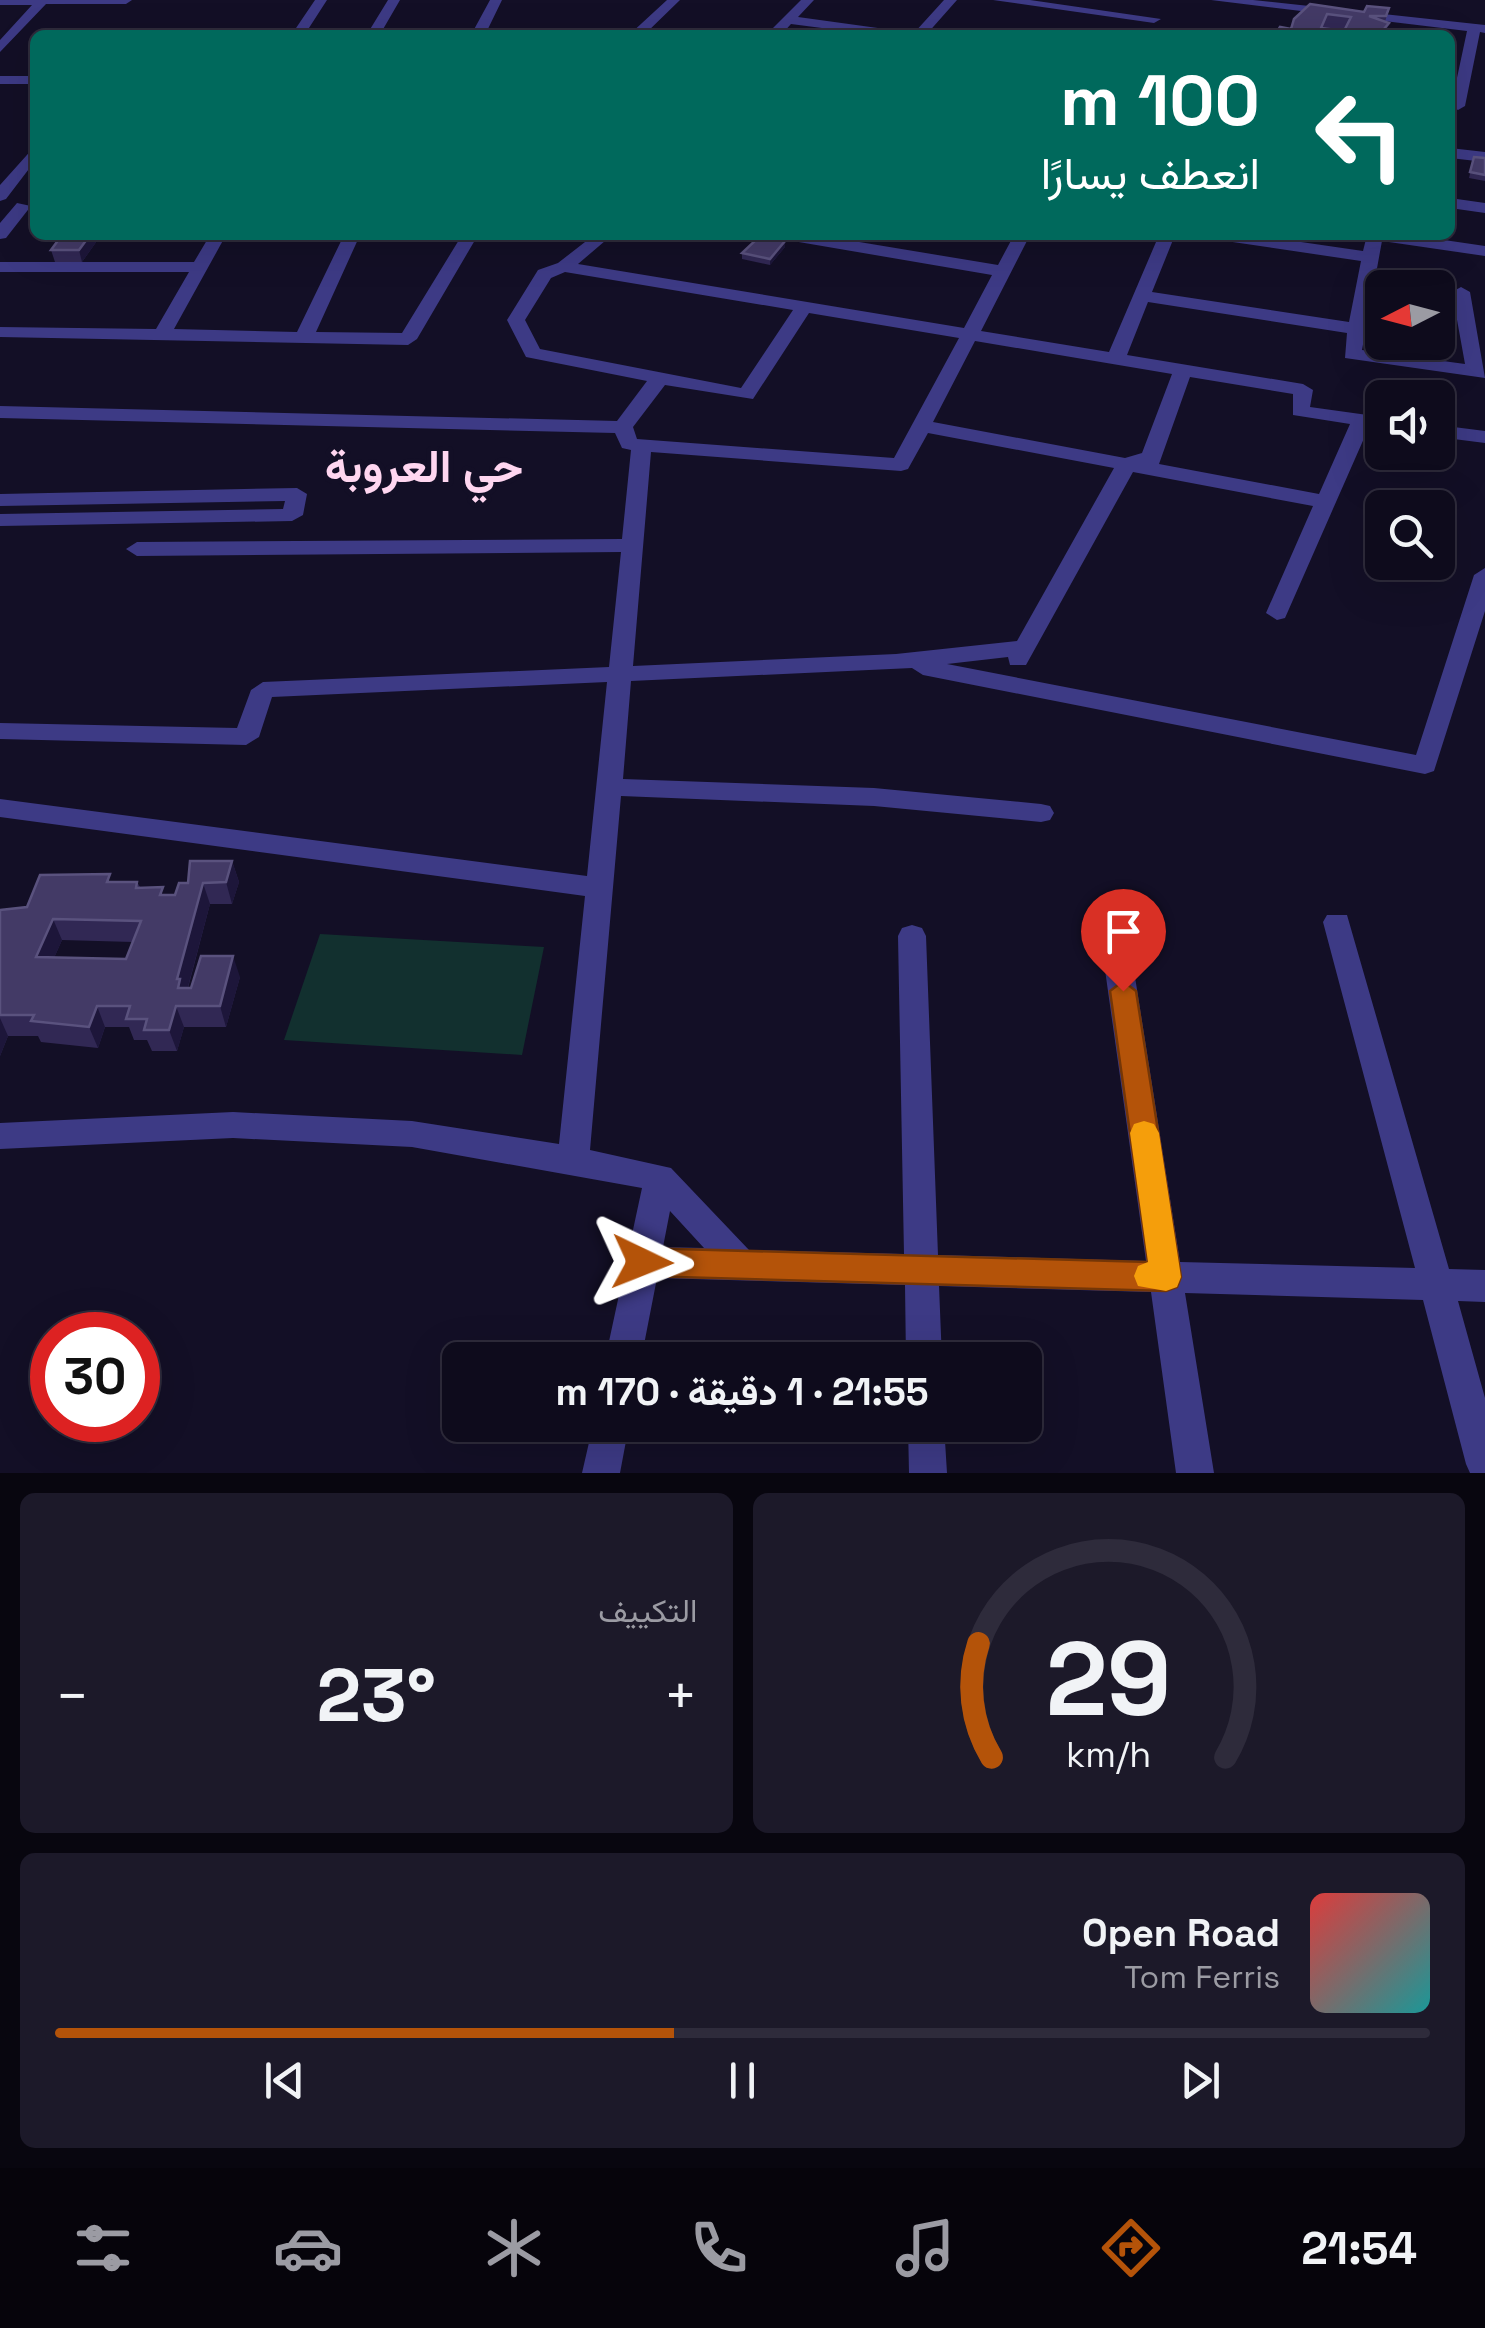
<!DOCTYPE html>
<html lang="ar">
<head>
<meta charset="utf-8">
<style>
  :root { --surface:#0e0b1c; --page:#1c1929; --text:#f1f3f6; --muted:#9b9ba3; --line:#2e2b3b; --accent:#b45309 }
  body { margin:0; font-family:"Space Grotesk",Vazirmatn,sans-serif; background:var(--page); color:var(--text); direction:rtl; height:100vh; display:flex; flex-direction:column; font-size:38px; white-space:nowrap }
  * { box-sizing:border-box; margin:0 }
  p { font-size:32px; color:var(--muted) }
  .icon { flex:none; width:55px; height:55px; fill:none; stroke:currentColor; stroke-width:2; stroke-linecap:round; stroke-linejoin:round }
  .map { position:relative; height:1473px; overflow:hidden; direction:ltr }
  .details { display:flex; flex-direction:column; gap:20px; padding:20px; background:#08060f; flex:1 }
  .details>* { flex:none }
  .banner { position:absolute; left:30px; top:30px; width:1425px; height:210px; border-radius:15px; box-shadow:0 10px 40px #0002,0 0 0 2px var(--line); direction:rtl; background:#00695c; color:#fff; overflow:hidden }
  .needle { width:65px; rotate:264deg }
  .buttons { position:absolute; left:1365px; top:270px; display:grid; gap:20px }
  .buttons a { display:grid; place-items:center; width:90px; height:90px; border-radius:15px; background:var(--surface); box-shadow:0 10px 40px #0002,0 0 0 2px var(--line); font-size:50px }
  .speed { position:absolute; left:30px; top:1312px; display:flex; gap:20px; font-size:50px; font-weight:700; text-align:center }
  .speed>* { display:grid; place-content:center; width:130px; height:130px; border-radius:50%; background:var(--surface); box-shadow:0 10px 40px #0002,0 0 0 2px var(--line); line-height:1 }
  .speed .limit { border:15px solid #d22; background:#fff; color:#111 }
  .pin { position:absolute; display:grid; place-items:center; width:85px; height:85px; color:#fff; margin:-102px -42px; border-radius:50% 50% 50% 0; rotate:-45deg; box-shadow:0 0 10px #0007 }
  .pin .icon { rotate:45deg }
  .me { position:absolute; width:110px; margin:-55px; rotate:92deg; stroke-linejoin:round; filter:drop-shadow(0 0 8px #0008) }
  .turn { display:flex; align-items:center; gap:35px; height:210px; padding:0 30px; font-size:45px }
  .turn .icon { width:130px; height:130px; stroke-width:2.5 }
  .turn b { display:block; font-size:70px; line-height:85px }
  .big { font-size:75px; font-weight:700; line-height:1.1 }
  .details .tile { flex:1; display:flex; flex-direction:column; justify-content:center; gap:15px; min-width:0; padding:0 35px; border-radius:15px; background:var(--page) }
  .details .dial { align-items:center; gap:0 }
  .dial svg { height:260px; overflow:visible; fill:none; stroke:var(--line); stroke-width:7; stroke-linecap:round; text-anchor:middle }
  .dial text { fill:var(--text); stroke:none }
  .song { display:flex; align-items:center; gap:30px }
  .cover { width:120px; height:120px; border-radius:15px; background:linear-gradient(135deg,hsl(0 70% 55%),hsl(180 70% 35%)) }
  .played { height:10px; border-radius:5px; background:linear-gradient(90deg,var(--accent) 45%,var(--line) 45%) }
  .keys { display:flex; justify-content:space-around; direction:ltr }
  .heat { display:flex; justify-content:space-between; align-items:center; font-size:55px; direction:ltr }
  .details .tiles { flex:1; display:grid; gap:20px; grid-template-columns:1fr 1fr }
  .tile:last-child { grid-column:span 2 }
  .trip { position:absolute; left:442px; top:1342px; width:600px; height:100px; border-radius:15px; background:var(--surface); box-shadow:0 10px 40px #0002,0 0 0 2px var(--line); font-weight:700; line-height:100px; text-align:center; direction:rtl }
  .tabs { display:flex; height:160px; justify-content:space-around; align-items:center; background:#06040b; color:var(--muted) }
  .tabs .icon { width:70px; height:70px }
  .tabs .active { color:var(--accent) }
  .tabs b { font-size:45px; color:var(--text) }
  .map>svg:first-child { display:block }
</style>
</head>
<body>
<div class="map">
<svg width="1485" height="1473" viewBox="0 0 1485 1473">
  <rect width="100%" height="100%" fill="#130f26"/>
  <path fill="#12302f" d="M 320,934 L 544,947 L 522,1055 L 284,1040 Z"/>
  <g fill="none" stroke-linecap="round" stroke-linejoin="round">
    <path fill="#3d3a85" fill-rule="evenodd" d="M 0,0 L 132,0 L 126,4 L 46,4 L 0,52 L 0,40 L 32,5 L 0,5 Z
      M 315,0 L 327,0 L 307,31 L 369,31 L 388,0 L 400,0 L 382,31 L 416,31 L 423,35 L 133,35 L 140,31 L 294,31 Z
      M 490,0 L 502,0 L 485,35 L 471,35 Z
      M 667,0 L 680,0 L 644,35 L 629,35 Z
      M 801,0 L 814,0 L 798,17 L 914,33 L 944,0 L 957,0 L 926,35 L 876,35 L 791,24 L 781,35 L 766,35 Z
      M 993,0 L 1030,0 L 1161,19 L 1154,23 Z
      M 1211,0 L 1253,0 L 1485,25 L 1485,33 L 1480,32 L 1465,106 L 1458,110 L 1451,106 L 1467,31 Z
      M 0,76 L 35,76 L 35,84 L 0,84 Z
      M 35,146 L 35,161 L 6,199 L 0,201 L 0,185 Z
      M 1450,148 L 1485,152 L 1485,162 L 1450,158 Z
      M 1450,198 L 1485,203 L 1485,213 L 1450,208 Z
      M 17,203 L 31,206 L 6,238 L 0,239 L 0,223 Z
      M 210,235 L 226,235 L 174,329 L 297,332 L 344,235 L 360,235 L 316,332 L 402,333 L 462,235 L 478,235 L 417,339 L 408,345 L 0,337 L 0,327 L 156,329 L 189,272 L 0,272 L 0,262 L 194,262 Z
      M 594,235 L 612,235 L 578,264 L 964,328 L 992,275 L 787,240 L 779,235 L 817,235 L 998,265 L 1014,235 L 1030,235 L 981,331 L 1109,352 L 1159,235 L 1175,235 L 1152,292 L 1349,322 L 1361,261 L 1219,240 L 1211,235 L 1253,235 L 1363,251 L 1367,235 L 1410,235 L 1485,246 L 1485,256 L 1382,241 L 1362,350 L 1465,364 L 1452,292 L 1461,287 L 1470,292 L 1485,378 L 1345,358 L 1347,333 L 1148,302 L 1127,355 L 1303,384 L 1313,390 L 1310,407 L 1382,417 L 1382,429 L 1369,427 L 1285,618 L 1277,620 L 1266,613 L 1313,506 L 1133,472 L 1026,665 L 1010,665 L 1008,657 L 947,664 L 1416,755 L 1474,575 L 1485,568 L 1485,611 L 1434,771 L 1425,774 L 923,675 L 912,668 L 631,681 L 623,779 L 874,788 L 1041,804 L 1050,806 L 1054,813 L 1050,820 L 1041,822 L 874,806 L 621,796 L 590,1150 L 671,1168 L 749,1250 L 904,1254 L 898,936 L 902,928 L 912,925 L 922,928 L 926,936 L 938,1255 L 1146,1261 L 1098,920 L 1102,913 L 1122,913 L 1126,920 L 1180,1262 L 1415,1268 L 1323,922 L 1327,915 L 1347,915 L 1449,1269 L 1485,1270 L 1485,1302 L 1458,1301 L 1485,1398 L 1485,1473 L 1470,1473 L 1466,1464 L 1423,1300 L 1185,1293 L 1214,1473 L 1176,1473 L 1151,1292 L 939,1286 L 942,1360 L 906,1360 L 905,1285 L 657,1278 L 641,1360 L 605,1360 L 642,1188 L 412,1147 L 233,1138 L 0,1149 L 0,1123 L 233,1112 L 412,1121 L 559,1144 L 585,896 L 0,817 L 0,799 L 587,876 L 607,682 L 272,697 L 259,737 L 246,745 L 0,739 L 0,723 L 237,728 L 251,690 L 263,682 L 609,667 L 621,552 L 137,556 L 126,549 L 137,542 L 622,539 L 631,450 L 622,448 L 615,433 L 0,418 L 0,406 L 617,421 L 647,381 L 526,357 L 507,320 L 538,270 L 558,263 ZM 565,272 L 793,310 L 741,388 L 540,349 L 525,320 L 551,278 ZM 809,313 L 959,338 L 894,458 L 637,439 L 633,427 L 665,385 L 753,399 ZM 975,341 L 1172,374 L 1142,453 L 1125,458 L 933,422 ZM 1190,377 L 1293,394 L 1293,415 L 1350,424 L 1319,494 L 1159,464 ZM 928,433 L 1114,468 L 1017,641 L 896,654 L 633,666 L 651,452 L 901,471 L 908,469 ZM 670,1211 L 704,1248 L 663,1247 Z
      M 1438,425 L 1485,431 L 1485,443 L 1438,437 Z
      M 593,1425 L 629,1425 L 620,1473 L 582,1473 Z
      M 908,1425 L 944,1425 L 947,1473 L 909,1473 Z"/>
    <path fill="#3d3a85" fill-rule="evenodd" d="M 297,488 L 307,494 L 303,515 L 292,521 L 0,526 L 0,514 L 283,509 L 285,501 L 0,506 L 0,494 Z"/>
  </g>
  <path fill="#312854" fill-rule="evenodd" d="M 1310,4 L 1364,12 L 1389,8 L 1385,22 L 1386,35 L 1291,29 Z
    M 1474,157 L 1485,158 L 1485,181 L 1469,178 Z
    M 62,235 L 98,235 L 99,238 L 82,262 L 55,262 L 51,250 Z
    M 864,235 L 887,235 L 883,239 Z
    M 785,241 L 785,247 L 770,265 L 742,259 L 742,253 Z
    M 232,861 L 239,882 L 232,904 L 210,904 L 188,988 L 240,977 L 226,1027 L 184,1027 L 177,1051 L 152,1051 L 147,1040 L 134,1040 L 129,1027 L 105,1027 L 98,1048 L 41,1042 L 38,1036 L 8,1036 L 0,1056 L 0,910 L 27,907 L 113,882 L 137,882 L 140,887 L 166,895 L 175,895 L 188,883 ZM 62,940 L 133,942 L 126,959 L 54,958 Z"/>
  <path fill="#1d163a" d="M 1389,8 L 1383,31 L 1389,23 L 1386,35 L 1379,35 L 1383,31 Z
    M 90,235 L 98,235 L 99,238 L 82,262 L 79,250 Z
    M 785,241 L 785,247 L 770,265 L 770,259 Z
    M 232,861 L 239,882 L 232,904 L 226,882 Z
    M 203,883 L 210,904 L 186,994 L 178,988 L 177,979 Z
    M 53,919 L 62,940 L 45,978 L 36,957 Z
    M 233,956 L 240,977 L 226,1027 L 220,1006 Z
    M 97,1006 L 105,1027 L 98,1048 L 89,1027 Z
    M 176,1006 L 184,1027 L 177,1051 L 169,1030 Z
    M 0,1018 L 8,1036 L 0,1056 Z"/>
  <path fill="#433a66" stroke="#5a527e" stroke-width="2.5" fill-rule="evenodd" d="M 1310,4 L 1364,12 L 1367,6 L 1389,8 L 1386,16 L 1369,16 L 1389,23 L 1379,35 L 1275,35 L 1280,27 L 1291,29 L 1294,19 ZM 1327,14 L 1351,17 L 1344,31 L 1321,28 Z
    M 1474,157 L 1485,158 L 1485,175 L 1470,172 Z
    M 62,235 L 90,235 L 79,250 L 51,250 Z
    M 760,236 L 785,241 L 770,259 L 742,253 Z
    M 190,861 L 232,861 L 226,882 L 203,883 L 177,979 L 180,979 L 178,988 L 191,988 L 201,956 L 233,956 L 220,1006 L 176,1006 L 169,1030 L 144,1030 L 147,1019 L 126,1019 L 130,1006 L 97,1006 L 89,1027 L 31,1021 L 34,1015 L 0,1015 L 0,910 L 27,907 L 40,875 L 110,874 L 107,882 L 137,882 L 136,888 L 163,887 L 160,895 L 175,895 L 179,883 L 188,883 ZM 53,919 L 141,921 L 126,959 L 36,957 Z"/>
  <path fill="#b45309" stroke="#753606" stroke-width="2.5" d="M 1123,981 L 1136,991 L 1181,1277 L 1177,1287 L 1166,1291 L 642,1276 L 632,1272 L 627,1262 L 632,1252 L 642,1248 L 1148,1262 L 1110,991 Z"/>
  <path fill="#f59e0b" d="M 1144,1121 L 1154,1124 L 1159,1133 L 1181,1277 L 1177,1287 L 1166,1291 L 1138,1286 L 1134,1276 L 1138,1266 L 1148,1262 L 1130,1133 L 1134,1124 Z"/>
  <g text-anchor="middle" stroke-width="10" stroke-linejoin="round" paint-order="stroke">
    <g font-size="45" font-weight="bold" fill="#ffd6f0" stroke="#130f26">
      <text x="424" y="482">حي العروبة</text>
    </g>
  </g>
</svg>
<div class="buttons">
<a><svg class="needle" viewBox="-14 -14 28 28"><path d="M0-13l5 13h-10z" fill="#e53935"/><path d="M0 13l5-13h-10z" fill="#9b9ba3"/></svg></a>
<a><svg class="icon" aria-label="sound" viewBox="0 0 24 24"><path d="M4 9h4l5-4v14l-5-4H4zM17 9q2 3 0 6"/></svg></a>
<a><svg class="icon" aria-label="search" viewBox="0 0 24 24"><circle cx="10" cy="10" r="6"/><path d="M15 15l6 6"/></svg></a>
</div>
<div class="speed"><div class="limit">30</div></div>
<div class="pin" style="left:1123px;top:991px;background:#d93025"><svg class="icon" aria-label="arrive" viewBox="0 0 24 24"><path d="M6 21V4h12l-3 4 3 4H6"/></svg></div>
<svg class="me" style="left:642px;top:1262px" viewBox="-20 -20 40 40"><path d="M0-17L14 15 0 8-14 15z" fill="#b45309" stroke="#fff" stroke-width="4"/></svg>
<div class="trip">21:55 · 1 دقيقة · 170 m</div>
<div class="banner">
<div class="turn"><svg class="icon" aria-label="left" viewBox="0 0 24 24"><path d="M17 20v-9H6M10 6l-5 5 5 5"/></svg><div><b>100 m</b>انعطف يسارًا</div></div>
</div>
</div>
<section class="details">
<div class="tiles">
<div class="tile dial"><svg viewBox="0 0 100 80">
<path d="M14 69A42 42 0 1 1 86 69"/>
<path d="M14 69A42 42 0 0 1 10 34" stroke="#b45309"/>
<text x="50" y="56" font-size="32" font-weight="700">29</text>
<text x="50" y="72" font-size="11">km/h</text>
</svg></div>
<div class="tile"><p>التكييف</p>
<div class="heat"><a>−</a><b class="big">23°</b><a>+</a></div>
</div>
<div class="tile">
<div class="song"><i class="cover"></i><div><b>Open Road</b><p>Tom Ferris</p></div></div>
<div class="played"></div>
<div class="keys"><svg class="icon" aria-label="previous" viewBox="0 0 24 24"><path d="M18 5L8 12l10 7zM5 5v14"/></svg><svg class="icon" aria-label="pause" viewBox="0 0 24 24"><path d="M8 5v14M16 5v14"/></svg><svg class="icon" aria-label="next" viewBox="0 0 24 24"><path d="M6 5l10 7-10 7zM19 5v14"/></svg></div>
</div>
</div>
</section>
<nav class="tabs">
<b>21:54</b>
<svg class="icon active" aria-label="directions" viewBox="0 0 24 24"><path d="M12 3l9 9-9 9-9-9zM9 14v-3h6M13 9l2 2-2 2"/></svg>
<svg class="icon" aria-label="music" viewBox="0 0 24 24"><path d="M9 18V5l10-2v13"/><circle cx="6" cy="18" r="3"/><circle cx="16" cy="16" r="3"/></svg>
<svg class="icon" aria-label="phone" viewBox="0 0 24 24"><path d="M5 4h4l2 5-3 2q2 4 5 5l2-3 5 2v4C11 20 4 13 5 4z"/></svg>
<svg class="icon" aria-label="climate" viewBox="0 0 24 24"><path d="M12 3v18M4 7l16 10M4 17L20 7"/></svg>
<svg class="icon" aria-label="car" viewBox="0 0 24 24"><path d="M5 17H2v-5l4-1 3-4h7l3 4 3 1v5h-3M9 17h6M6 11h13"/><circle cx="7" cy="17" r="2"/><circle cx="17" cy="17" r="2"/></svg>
<svg class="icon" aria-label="filters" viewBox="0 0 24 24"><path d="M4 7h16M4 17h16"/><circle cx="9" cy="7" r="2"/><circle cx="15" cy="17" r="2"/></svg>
</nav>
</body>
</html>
